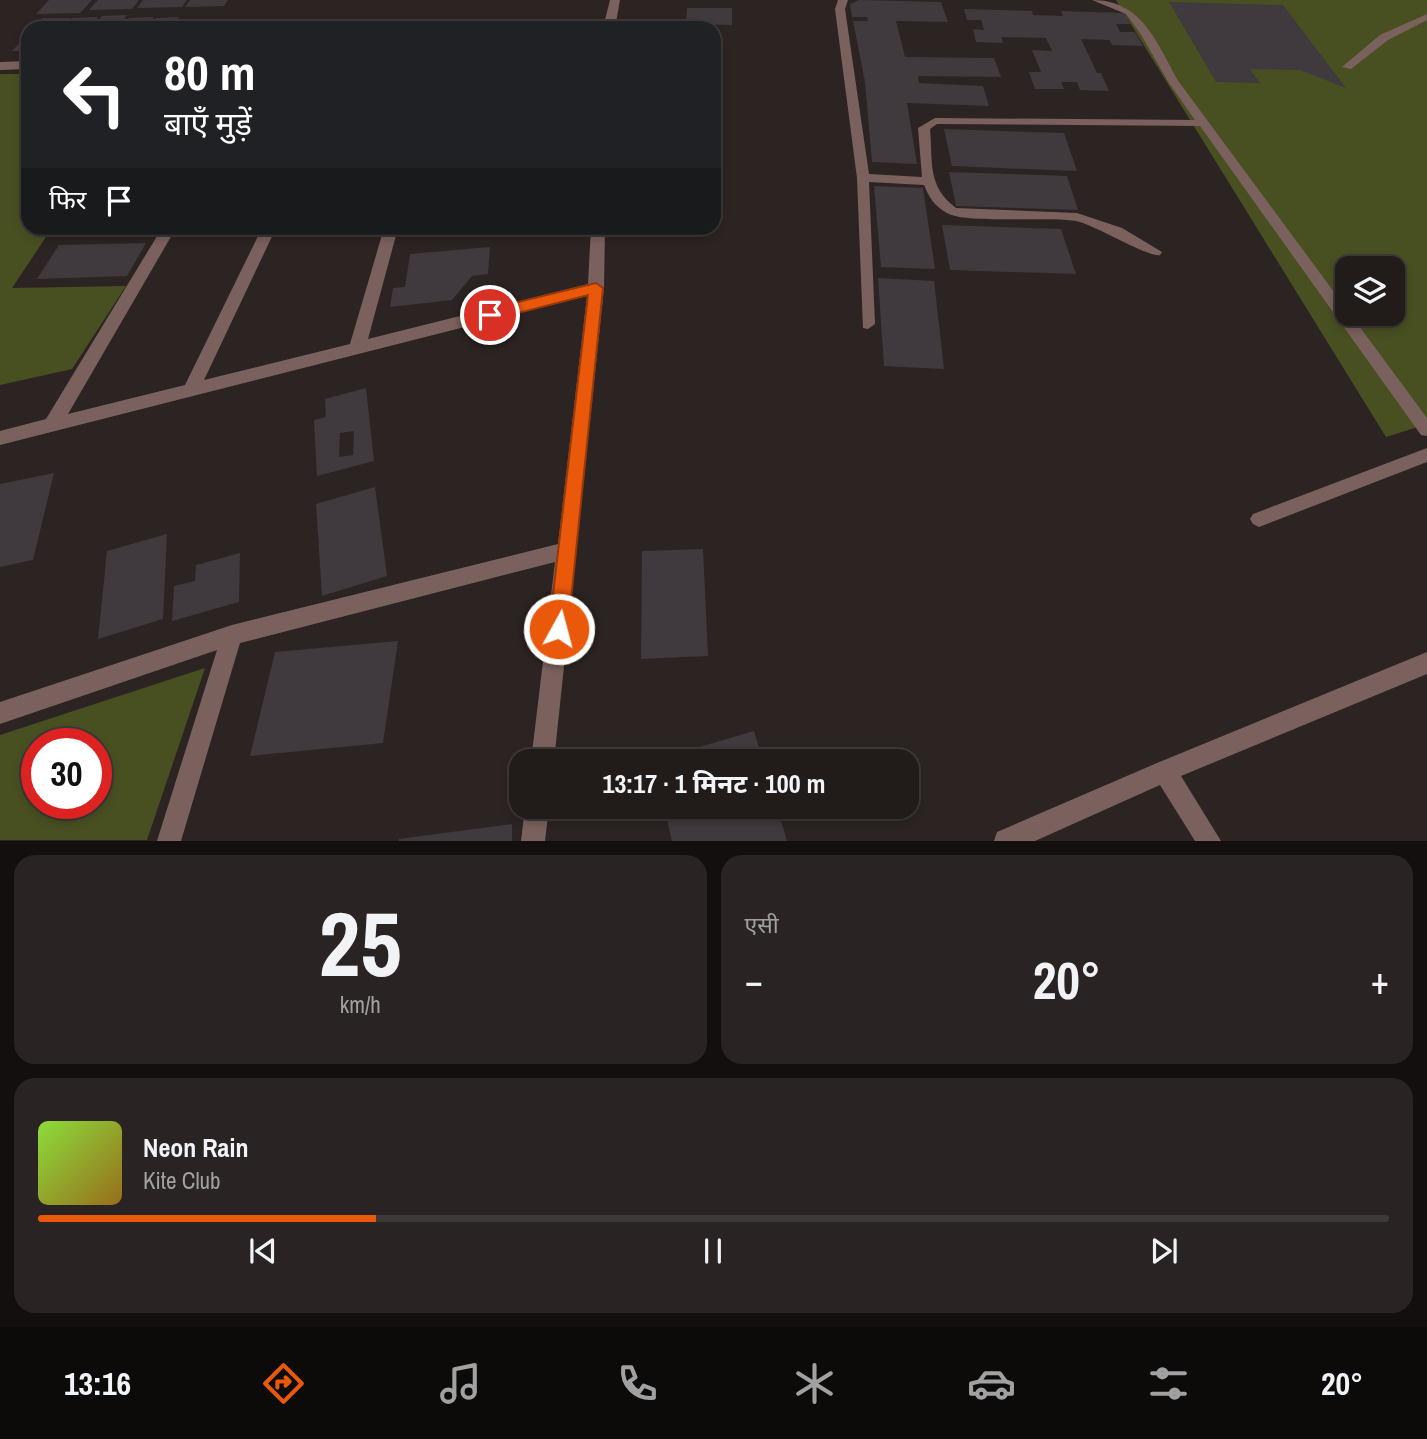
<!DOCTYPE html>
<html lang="hi">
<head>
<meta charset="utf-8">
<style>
  :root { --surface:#211b1a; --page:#292423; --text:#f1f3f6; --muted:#a2a1a2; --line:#3e3939; --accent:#ea580c }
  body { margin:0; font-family:"Archivo Narrow","Noto Sans Devanagari",sans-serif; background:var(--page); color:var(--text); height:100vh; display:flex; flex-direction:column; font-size:26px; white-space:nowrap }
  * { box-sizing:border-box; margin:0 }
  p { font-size:23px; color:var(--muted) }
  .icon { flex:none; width:38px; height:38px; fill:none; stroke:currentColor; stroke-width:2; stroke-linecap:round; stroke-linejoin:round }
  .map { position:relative; height:841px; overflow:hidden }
  .side { display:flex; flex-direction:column; gap:14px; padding:14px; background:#120f0e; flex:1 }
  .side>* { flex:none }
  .hud { position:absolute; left:21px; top:21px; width:700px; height:214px; border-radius:21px; box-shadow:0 4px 10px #0003,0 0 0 2px var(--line); background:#202124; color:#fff; overflow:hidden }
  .fabs { position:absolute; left:1335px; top:256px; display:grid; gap:14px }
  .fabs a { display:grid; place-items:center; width:70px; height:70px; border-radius:14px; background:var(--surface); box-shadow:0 4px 10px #0003,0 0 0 2px var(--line); font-size:35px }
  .speed { position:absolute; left:21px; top:728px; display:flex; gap:14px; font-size:35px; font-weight:700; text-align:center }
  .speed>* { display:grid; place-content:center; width:91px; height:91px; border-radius:50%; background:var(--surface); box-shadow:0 4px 10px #0003,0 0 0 2px var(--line); line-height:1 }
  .speed .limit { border:10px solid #d22; background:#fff; color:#111 }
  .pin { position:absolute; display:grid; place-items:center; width:60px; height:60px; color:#fff; margin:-30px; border:4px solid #fff; border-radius:50%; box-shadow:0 2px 7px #0007 }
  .me { position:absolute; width:77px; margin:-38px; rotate:7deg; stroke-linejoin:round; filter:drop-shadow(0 0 5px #0008) }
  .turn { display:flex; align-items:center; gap:24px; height:147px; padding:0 28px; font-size:32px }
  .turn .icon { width:91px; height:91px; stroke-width:2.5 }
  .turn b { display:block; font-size:49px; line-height:60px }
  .then { display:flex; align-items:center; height:66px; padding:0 28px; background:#0003; gap:14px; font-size:26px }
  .big { font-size:52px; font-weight:700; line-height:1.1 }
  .side .widget { flex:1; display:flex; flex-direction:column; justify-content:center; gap:10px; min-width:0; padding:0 24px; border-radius:21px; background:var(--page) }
  .side .dial { align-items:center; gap:0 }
  .dial b { font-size:91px; line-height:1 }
  .song { display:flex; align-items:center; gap:21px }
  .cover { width:84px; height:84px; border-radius:10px; background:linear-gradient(135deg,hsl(90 70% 55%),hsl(40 70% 35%)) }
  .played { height:7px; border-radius:4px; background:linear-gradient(90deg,var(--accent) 25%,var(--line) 25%) }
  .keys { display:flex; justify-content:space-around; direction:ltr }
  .heat { display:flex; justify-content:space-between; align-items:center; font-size:38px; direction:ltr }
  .side .tiles { flex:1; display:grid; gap:14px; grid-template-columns:1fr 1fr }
  .widget:last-child { grid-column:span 2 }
  .trip { position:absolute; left:509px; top:749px; width:410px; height:70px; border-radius:21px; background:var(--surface); box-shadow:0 4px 10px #0003,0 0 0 2px var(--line); font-weight:700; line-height:70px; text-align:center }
  .tabs { display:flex; height:112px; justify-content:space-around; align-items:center; background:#0d0b0a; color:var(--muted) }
  .tabs .icon { width:49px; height:49px }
  .tabs .current { color:var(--accent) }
  .tabs b { font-size:32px; color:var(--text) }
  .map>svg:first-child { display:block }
</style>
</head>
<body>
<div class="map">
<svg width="1427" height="841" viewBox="0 0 1427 841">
  <rect width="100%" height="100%" fill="#2c2422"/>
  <path fill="#485022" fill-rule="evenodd" d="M 1116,0 L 1427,0 L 1427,424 L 1386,437 ZM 1348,268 L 1393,268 L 1393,313 L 1348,313 Z
    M 0,74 L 28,74 L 28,228 L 52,228 L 12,288 L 126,286 L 72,369 L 0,385 Z
    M 205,668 L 147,840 L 0,840 L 0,735 ZM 37,744 L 96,744 L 96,803 L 37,803 Z"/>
  <path fill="#40393e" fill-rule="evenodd" d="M 49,0 L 92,0 L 80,13 L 36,14 Z
    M 98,0 L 139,0 L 132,9 L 89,10 Z
    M 143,0 L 187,0 L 182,7 L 137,8 Z
    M 190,0 L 228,0 L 224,6 L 185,7 Z
    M 859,0 L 941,2 L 948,22 L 896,21 L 905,57 L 994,58 L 1001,77 L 918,76 L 919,83 L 897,82 L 983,86 L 989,106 L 907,103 L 917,164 L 872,162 L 865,82 L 853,21 L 868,21 L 867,17 L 852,17 L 850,4 Z
    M 1169,2 L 1283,5 L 1346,88 L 1300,70 L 1250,69 L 1260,83 L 1216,82 Z
    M 687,8 L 732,8 L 732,25 L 686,24 Z
    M 964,9 L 1032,11 L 1033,15 L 1063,16 L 1061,11 L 1125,13 L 1131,24 L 1116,24 L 1120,32 L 1135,32 L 1143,46 L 1112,45 L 1109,40 L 1081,39 L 1097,73 L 1101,73 L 1109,91 L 1080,90 L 1077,82 L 1061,82 L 1064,89 L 1035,89 L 1029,72 L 1041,72 L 1032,50 L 1052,51 L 1046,38 L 1001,37 L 1003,43 L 976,42 L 973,29 L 984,30 L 981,20 L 967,20 Z
    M 127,15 L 117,28 L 93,28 L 102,16 Z
    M 98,17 L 89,28 L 63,28 L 72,18 Z
    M 154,17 L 146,28 L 122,28 L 129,18 Z
    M 179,17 L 172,28 L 149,28 L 156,18 Z
    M 42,18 L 71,18 L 62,28 L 33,28 Z
    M 238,19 L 233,28 L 177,28 L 182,20 Z
    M 533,22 L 532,28 L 476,28 L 477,24 Z
    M 28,34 L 28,51 L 12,51 Z
    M 944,129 L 1064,133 L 1077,171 L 952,166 Z
    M 949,172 L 1067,176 L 1078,210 L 956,206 Z
    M 874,186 L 923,188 L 935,269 L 881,267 Z
    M 942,225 L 1061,229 L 1076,274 L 950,270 Z
    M 146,243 L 127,276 L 37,279 L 59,245 Z
    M 490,247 L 488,274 L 472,276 L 452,300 L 390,307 L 393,288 L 405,287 L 410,254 Z
    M 878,278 L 934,281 L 944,369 L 884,366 Z
    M 366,388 L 374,461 L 317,476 L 314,420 L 326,417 L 325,399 ZM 354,431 L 353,455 L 339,457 L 340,433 Z
    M 54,473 L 33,560 L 0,567 L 0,484 Z
    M 375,487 L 387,576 L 322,596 L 316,504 Z
    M 167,534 L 163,619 L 98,639 L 107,551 Z
    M 703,549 L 708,656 L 641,659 L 642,551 Z
    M 240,553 L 239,602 L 172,621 L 174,586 L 195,581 L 196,565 Z
    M 398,641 L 383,743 L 250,756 L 275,652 Z
    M 754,731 L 763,761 L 681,761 L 679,753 Z
    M 664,807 L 777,807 L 787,841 L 672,841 Z
    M 512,824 L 512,841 L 399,841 L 399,839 Z"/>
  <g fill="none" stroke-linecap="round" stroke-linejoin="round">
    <path fill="#7b615d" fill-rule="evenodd" d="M 838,0 L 848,0 L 845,9 L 869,174 L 922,177 L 918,128 L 935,118 L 1195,120 L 1169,83 L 1140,33 L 1126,14 L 1092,0 C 1143,0 1157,44 1179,82 L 1427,418 L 1427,436 L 1421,435 L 1200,126 L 937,124 L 930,129 C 933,163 927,186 956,208 L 1077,213 L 1122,228 L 1162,252 L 1160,255 C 1149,258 1095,225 1076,221 C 1049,216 964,224 947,213 C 934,206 929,197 924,185 L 869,182 L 875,324 L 868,329 L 863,328 L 857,178 L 835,9 Z
      M 1427,14 L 1427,20 L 1388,40 L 1351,69 L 1342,67 L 1380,35 Z
      M 1427,448 L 1427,462 L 1259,527 L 1253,524 L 1250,519 L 1253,514 Z"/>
    <path fill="#7b615d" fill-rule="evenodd" d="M 610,0 L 620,0 L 615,28 L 603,28 Z
      M 28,61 L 28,69 L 0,70 L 0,62 Z
      M 162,228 L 176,228 L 68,414 L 185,385 L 262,228 L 276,228 L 204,380 L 350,344 L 384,228 L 398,228 L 368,339 L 588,284 L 591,228 L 605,228 L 604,288 L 554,761 L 531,761 L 555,562 L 240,643 L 181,841 L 157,841 L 217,650 L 0,724 L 0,702 L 232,625 L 558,544 L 587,296 L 0,445 L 0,431 L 46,419 Z
      M 1427,652 L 1427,674 L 1181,776 L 1221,841 L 1195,841 L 1160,785 L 1035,841 L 994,841 L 997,832 L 1157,763 Z
      M 525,807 L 549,807 L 545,841 L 521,841 Z"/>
  </g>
  <path fill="#ea580c" stroke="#983908" stroke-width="2" d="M 596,283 L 603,288 L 568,629 L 565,635 L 559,638 L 552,635 L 549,629 L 588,295 L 490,320 L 483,315 L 490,309 Z"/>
</svg>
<div class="fabs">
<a><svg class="icon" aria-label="layers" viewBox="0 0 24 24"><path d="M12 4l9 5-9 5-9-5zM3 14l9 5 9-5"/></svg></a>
</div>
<div class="speed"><div class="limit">30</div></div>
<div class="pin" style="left:490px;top:315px;background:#d93025"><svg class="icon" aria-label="arrive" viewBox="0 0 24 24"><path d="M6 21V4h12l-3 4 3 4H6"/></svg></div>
<svg class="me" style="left:559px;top:629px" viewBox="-20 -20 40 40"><circle r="17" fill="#ea580c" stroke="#fff" stroke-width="3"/><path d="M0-11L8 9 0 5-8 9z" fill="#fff"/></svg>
<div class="trip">13:17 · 1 मिनट · 100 m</div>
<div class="hud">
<div class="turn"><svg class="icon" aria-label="left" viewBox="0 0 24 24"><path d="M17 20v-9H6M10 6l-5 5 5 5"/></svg><div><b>80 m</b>बाएँ मुड़ें</div></div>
<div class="then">फिर<svg class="icon" aria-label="arrive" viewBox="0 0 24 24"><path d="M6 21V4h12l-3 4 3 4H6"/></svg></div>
</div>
</div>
<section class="side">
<div class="tiles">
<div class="widget dial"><b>25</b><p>km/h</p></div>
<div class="widget"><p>एसी</p>
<div class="heat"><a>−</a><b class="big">20°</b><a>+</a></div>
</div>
<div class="widget">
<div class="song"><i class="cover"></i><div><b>Neon Rain</b><p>Kite Club</p></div></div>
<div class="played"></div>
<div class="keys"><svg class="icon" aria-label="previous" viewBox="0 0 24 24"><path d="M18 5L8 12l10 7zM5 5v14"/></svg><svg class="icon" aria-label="pause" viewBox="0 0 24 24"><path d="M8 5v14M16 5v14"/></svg><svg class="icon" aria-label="next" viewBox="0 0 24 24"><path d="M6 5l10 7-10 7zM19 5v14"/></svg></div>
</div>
</div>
</section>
<nav class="tabs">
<b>13:16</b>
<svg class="icon current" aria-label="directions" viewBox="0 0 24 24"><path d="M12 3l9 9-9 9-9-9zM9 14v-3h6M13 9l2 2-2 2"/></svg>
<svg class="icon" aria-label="music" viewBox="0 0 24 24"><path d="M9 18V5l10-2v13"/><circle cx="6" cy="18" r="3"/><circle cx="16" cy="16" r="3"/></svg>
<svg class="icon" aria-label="phone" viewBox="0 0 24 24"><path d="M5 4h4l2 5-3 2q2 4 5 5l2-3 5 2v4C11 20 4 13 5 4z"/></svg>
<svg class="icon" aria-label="climate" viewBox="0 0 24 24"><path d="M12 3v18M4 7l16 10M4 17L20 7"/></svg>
<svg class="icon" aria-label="car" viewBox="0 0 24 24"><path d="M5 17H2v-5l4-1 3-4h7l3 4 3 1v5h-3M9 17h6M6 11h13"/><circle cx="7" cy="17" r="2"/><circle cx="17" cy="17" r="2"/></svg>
<svg class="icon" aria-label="filters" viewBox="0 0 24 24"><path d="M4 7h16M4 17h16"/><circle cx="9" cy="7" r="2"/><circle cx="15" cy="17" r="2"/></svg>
<b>20°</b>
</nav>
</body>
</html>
